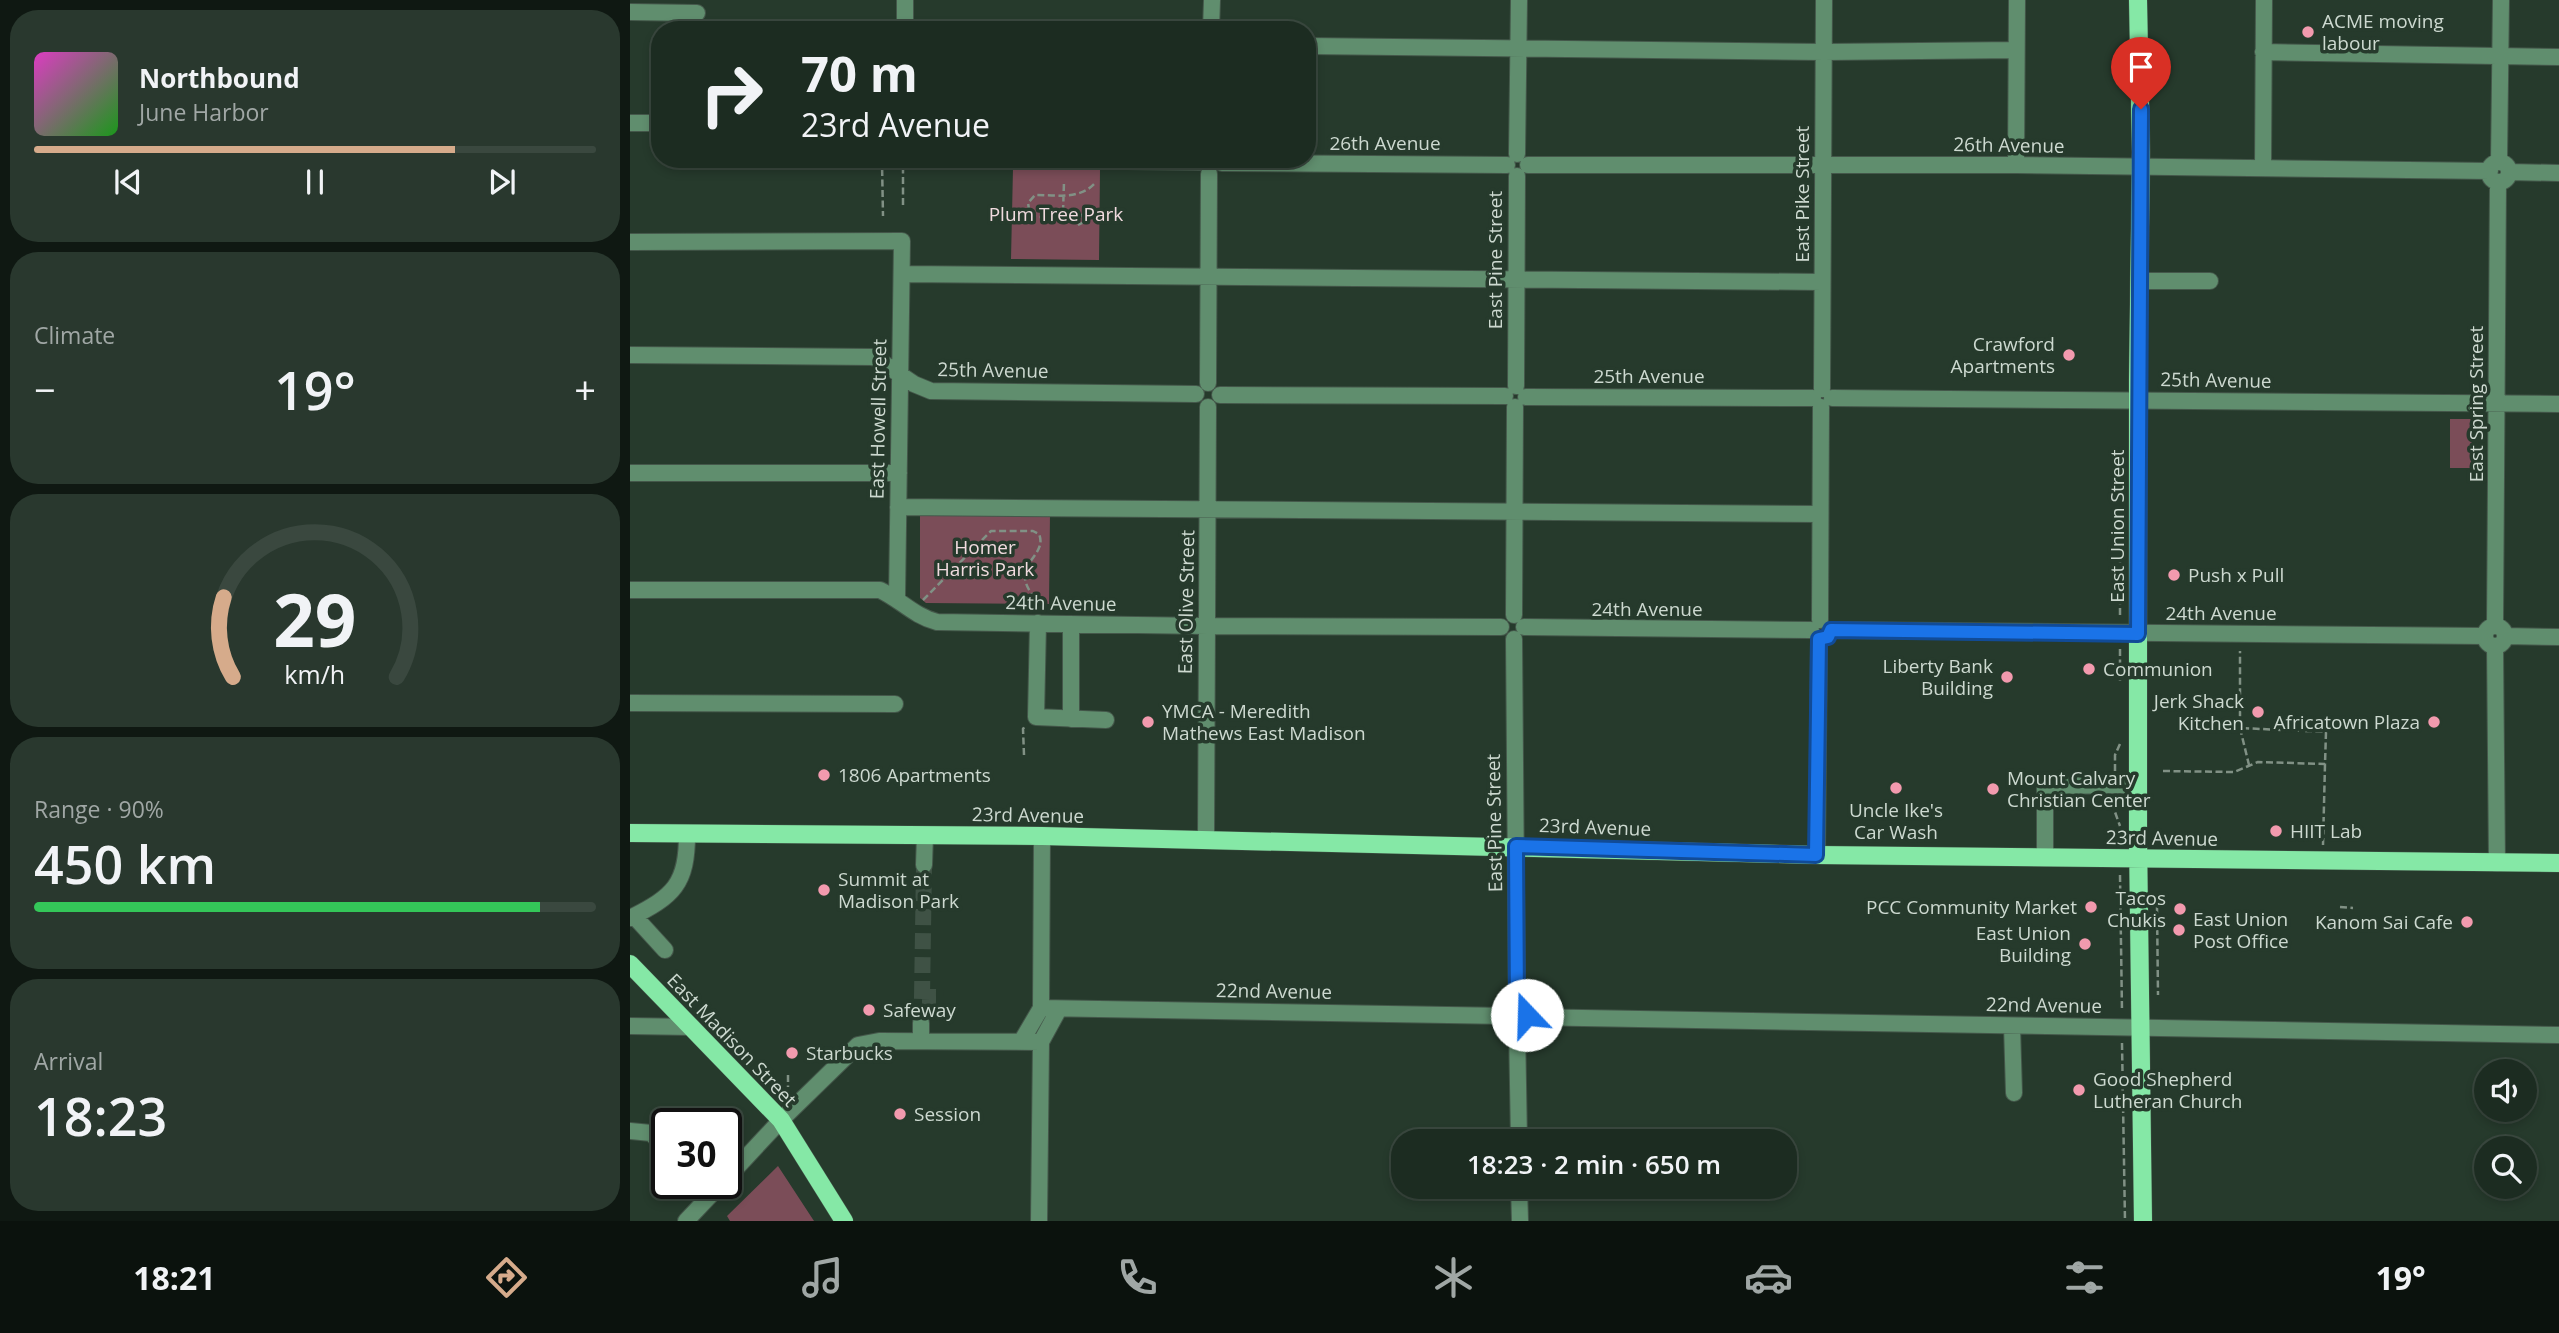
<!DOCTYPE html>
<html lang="en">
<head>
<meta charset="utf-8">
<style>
  :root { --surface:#1c2c21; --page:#29382e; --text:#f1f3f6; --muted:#a0a7a5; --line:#3a483f; --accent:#d6ab8b }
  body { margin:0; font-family:"Open Sans",sans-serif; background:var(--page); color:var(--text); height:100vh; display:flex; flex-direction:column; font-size:26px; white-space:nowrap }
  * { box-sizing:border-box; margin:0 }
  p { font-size:23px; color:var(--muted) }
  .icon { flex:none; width:38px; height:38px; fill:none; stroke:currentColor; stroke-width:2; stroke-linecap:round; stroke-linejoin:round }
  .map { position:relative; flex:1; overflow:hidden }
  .side { display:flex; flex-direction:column; gap:10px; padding:10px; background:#0f1812; width:630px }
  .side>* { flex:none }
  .top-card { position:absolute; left:21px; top:21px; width:665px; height:147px; border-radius:28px; box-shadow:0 4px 10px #0003,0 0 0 2px var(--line); background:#1c2c21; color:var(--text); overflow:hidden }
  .tools { position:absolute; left:1844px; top:1059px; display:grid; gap:14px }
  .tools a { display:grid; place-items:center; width:63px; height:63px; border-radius:50%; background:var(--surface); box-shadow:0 4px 10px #0003,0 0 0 2px var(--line); font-size:35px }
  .speed { position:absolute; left:21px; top:1108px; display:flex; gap:14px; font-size:35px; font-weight:700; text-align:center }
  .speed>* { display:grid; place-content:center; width:91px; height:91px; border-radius:50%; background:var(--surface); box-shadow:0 4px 10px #0003,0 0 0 2px var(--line); line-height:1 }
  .speed .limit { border:4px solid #111; border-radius:10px; background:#fff; color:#111 }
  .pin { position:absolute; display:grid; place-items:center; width:60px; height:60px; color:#fff; margin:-72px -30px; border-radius:50% 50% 50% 0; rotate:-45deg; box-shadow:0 0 7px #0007 }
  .pin .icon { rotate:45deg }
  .me { position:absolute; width:77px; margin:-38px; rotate:339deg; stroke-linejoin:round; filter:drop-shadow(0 0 5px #0008) }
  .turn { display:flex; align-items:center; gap:24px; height:147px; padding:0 35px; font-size:32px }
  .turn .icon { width:91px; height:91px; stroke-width:2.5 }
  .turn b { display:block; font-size:49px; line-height:60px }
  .big { font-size:52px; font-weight:600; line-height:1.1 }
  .side .card { flex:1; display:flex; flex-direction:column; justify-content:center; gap:10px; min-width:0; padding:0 24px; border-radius:28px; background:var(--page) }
  .side .dial { align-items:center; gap:0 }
  .dial svg { height:182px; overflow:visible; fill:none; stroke:var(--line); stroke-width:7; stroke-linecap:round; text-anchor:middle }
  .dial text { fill:var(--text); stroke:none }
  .song { display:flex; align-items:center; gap:21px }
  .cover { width:84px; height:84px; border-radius:10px; background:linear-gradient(135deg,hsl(310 70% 55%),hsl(120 70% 35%)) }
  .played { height:7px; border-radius:4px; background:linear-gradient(90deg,var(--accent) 75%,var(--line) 75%) }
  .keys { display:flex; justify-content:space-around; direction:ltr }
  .heat { display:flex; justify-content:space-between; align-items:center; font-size:38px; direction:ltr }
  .charge { height:10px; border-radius:5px; background:linear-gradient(90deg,#34c759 90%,var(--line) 0) }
  .trip { position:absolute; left:761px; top:1129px; width:406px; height:70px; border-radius:28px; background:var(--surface); box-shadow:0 4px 10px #0003,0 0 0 2px var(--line); font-weight:600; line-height:70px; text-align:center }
  .tabs { display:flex; height:112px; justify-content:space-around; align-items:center; background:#0b120d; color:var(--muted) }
  .tabs .icon { width:49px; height:49px }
  .tabs .on { color:var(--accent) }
  .tabs b { font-size:32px; color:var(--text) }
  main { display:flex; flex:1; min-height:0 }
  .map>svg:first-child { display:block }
</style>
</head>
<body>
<main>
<section class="side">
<div class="card">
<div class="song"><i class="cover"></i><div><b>Northbound</b><p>June Harbor</p></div></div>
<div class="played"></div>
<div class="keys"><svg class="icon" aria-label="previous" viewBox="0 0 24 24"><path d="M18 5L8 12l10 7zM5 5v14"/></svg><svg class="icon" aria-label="pause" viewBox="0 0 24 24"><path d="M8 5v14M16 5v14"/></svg><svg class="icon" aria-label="next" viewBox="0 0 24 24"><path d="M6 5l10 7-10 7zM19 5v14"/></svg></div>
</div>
<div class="card"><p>Climate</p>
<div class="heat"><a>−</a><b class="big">19°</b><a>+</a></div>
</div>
<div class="card dial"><svg viewBox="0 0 100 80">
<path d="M14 69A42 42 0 1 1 86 69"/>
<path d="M14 69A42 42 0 0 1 10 34" stroke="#d6ab8b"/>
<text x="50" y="56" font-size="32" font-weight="700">29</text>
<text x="50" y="72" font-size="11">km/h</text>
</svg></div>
<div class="card"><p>Range · 90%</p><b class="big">450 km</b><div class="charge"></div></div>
<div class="card"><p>Arrival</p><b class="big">18:23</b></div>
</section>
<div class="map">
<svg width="1929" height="1221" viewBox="0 0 1929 1221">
  <rect width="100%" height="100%" fill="#263a2c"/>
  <path fill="#7b4d58" d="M 383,168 L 470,170 L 469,260 L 381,259 Z
    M 1820,419 L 1842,419 L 1842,468 L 1820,468 Z
    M 290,512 L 420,513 L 419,604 L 296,603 L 290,598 Z
    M 148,1166 L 184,1221 L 100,1221 L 97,1216 Z"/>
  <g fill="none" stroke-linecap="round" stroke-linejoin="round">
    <path stroke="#3f5245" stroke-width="16" stroke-dasharray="16 8" stroke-linecap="butt" d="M 292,997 L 294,865
      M 291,1023 L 292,997 L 314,997"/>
    <g stroke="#44574a" stroke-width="18">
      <path id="minor" d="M 275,0 L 275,30
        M 0,12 L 67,13
        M 581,30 L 582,0
        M 677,46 L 1194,52 L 1386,50
        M 1633,52 L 1929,57
        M 0,123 L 30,123
        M 887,154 L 889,0
        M 345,159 L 570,162
        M 1869,162 L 1871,0
        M1859 172a10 10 0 1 1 20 0a10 10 0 1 1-20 0Z
        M 592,163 L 877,165
        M 898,165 L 1386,165 L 1860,171
        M 1386,165 L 1387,0
        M 1633,168 L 1634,0
        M 1879,172 L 1929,173
        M 0,242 L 272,241 L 267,598
        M 272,274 L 1192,282
        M 1509,281 L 1580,281
        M 0,355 L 244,357 L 284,384 L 301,391 L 566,394
        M 578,383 L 579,174
        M 886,386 L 887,176
        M 1192,389 L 1194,0
        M 590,395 L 875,396
        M 896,397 L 1183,398
        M 1202,398 L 1929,404
        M 0,473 L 269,473
        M 268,507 L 1190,514
        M 0,590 L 250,590 C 271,600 284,616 307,622 L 576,626 L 871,627
        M 884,615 L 885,407
        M 1190,620 L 1191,407
        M 408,623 L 406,717 L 476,720
        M1855 636a10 10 0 1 1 20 0a10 10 0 1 1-20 0Z
        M 1865,626 L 1868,182
        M 894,627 L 1181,630
        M 1201,630 L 1855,636
        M 1875,636 L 1929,637
        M 884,639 L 887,1006
        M 1865,646 L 1867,863
        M 0,703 L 265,704
        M 441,719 L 441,624
        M 576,840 L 578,407
        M 1187,855 L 1189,639
        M 1415,858 L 1415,786 L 1508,785
        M 294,865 L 295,835
        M 4,916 L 35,950
        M 0,918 C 44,896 57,884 57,834
        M 411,1008 L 877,1016
        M 897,1017 L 1929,1035
        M 0,1026 L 62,1027
        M 1382,1026 L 1384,1093
        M 887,1027 L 889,1141
        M 291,1041 L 291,1023
        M 391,1042 L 411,1008 L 412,836
        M 0,1131 L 21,1133 L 37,1149
        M 96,1179 L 151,1120 L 228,1045 L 249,1041 L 411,1042
        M 889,1186 L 890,1221
        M 56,1221 L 92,1183
        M 409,1221 L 411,1042 L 429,1009"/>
    </g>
    <g stroke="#44574a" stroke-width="19">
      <path id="major" d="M 1508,0 L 1511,152 L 1508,380 L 1508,839 L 1513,1221
        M 0,833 L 412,836 L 1187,855 L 1929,863
        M 0,964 L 151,1120 L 214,1221"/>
    </g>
    <path stroke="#819185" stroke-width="2.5" stroke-dasharray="7 3.5" stroke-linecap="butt" d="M 238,162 L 252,162 L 253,216
      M 273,205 L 273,159
      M 433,212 L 434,182
      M 448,225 L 456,221 L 451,214 C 433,208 417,222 400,215 L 398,203 L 405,195 C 426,195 451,200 466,182
      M 293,600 L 361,531 L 403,531 L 409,534 C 416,551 396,559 395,576 C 395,589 405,596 408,606
      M 1490,615 L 1490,544
      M 1490,649 L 1490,681
      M 1610,728 L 1619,765
      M 394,755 L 393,729 L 395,726
      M 1485,771 L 1485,755 L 1490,744
      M 1533,771 L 1604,772 L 1628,762 L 1695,764 L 1696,732 L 1610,728 L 1610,651
      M 1485,802 L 1485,812 L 1490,826
      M 1693,845 L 1695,764
      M 1490,875 L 1492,1011
      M 1527,907 L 1528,995
      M 1710,907 L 1723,908
      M 1492,1043 L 1495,1221
      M 158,1075 L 158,1087"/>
    <use href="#minor" stroke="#608e6e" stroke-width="16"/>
    <use href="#major" stroke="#85e8a6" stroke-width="18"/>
  </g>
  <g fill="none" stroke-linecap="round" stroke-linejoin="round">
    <g stroke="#114b97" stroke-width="18">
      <path id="route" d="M 897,1015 L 895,1009 L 887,1006 L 886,846 L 1186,855 L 1189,639 L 1198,637 L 1201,630 L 1508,634 L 1511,109"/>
    </g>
    <use href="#route" stroke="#1a73e8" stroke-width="12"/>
  </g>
  <g fill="#f29aae" stroke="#263a2c" stroke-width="2.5">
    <circle cx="1678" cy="32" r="7"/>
    <circle cx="1439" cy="355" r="7"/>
    <circle cx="1544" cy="575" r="7"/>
    <circle cx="1459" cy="669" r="7"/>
    <circle cx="1377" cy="677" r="7"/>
    <circle cx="1628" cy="712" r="7"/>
    <circle cx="518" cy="722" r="7"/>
    <circle cx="1804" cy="722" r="7"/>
    <circle cx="194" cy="775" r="7"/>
    <circle cx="1266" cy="788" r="7"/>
    <circle cx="1363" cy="789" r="7"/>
    <circle cx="1646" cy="831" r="7"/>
    <circle cx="194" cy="890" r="7"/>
    <circle cx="1461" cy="907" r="7"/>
    <circle cx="1550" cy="909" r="7"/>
    <circle cx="1837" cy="922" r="7"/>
    <circle cx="1549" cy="930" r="7"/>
    <circle cx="1455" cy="944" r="7"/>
    <circle cx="239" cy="1010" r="7"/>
    <circle cx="162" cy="1053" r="7"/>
    <circle cx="1449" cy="1090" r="7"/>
    <circle cx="270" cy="1114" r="7"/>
  </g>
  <g text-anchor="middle" stroke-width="7" stroke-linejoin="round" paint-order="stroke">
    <g font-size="19" fill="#cdd9d0" stroke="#263a2c" text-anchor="start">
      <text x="1692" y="28">ACME moving<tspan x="1692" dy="22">labour</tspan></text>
      <text x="1425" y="351" text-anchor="end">Crawford<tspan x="1425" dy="22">Apartments</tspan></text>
      <text x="1558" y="582">Push x Pull</text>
      <text x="1363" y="673" text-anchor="end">Liberty Bank<tspan x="1363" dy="22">Building</tspan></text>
      <text x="1473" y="676">Communion</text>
      <text x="1614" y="708" text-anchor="end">Jerk Shack<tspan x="1614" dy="22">Kitchen</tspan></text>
      <text x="532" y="718">YMCA - Meredith<tspan x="532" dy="22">Mathews East Madison</tspan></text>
      <text x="1790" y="729" text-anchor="end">Africatown Plaza</text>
      <text x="208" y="782">1806 Apartments</text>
      <text x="1377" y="785">Mount Calvary<tspan x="1377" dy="22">Christian Center</tspan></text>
      <text x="1266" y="817" text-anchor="middle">Uncle Ike's<tspan x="1266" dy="22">Car Wash</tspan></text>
      <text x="1660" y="838">HIIT Lab</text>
      <text x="208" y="886">Summit at<tspan x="208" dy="22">Madison Park</tspan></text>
      <text x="1536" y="905" text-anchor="end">Tacos<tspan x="1536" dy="22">Chukis</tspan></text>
      <text x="1447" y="914" text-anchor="end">PCC Community Market</text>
      <text x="1563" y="926">East Union<tspan x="1563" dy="22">Post Office</tspan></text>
      <text x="1823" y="929" text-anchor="end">Kanom Sai Cafe</text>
      <text x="1441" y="940" text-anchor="end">East Union<tspan x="1441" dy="22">Building</tspan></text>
      <text x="253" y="1017">Safeway</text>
      <text x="176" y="1060">Starbucks</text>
      <text x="1463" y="1086">Good Shepherd<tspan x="1463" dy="22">Lutheran Church</tspan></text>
      <text x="284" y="1121">Session</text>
    </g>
    <g font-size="19" fill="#cdd9d0" stroke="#263a2c">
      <text x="755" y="150">26th Avenue</text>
      <text transform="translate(1379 145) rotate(1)" y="7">26th Avenue</text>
      <text transform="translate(1172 194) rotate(-90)" y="7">East Pike Street</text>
      <text transform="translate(865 260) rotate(-90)" y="7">East Pine Street</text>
      <text transform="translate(363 370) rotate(1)" y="7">25th Avenue</text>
      <text x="1019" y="383">25th Avenue</text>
      <text transform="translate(1586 380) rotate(1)" y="7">25th Avenue</text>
      <text transform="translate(1846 404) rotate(-90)" y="7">East Spring Street</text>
      <text transform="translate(248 419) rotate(-89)" y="7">East Howell Street</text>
      <text transform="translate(1487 526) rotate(-90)" y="7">East Union Street</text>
      <text transform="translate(556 602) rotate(-89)" y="7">East Olive Street</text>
      <text transform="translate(431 603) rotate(1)" y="7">24th Avenue</text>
      <text x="1017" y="616">24th Avenue</text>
      <text x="1591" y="620">24th Avenue</text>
      <text transform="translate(398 815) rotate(1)" y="7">23rd Avenue</text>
      <text transform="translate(864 823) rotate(-91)" y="7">East Pine Street</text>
      <text transform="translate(965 827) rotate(2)" y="7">23rd Avenue</text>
      <text transform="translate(1532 838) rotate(1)" y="7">23rd Avenue</text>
      <text transform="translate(644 991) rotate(1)" y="7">22nd Avenue</text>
      <text transform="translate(1414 1005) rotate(1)" y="7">22nd Avenue</text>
      <text transform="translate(102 1040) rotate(46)" y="7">East Madison Street</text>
    </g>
    <g font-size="19" fill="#f1dbdf" stroke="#263a2c">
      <text x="426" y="221">Plum Tree Park</text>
      <text x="355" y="554">Homer<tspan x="355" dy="22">Harris Park</tspan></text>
    </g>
  </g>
</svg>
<div class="tools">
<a><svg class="icon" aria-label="sound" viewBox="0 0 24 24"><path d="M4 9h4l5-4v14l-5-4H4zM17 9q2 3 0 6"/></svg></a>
<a><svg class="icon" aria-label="search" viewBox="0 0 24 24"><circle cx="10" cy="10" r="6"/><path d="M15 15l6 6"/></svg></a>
</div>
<div class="speed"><div class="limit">30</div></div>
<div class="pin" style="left:1511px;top:109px;background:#d93025"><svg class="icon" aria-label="arrive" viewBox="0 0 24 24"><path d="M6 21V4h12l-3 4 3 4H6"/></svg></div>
<svg class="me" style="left:897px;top:1015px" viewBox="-20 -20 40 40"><circle r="19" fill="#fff"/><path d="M0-13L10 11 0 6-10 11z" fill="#1a73e8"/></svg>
<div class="trip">18:23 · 2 min · 650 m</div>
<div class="top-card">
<div class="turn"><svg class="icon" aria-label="right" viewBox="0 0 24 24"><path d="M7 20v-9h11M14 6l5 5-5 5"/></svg><div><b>70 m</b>23rd Avenue</div></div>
</div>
</div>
</main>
<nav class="tabs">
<b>18:21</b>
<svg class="icon on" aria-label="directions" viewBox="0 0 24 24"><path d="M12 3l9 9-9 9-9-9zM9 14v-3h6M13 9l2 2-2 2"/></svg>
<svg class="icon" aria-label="music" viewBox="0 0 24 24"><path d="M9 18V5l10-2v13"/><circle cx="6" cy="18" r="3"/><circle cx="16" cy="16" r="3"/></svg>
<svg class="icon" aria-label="phone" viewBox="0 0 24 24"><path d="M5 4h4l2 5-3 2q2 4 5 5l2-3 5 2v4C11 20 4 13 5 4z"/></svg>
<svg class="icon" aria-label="climate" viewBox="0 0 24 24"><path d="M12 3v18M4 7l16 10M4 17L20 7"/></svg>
<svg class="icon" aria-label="car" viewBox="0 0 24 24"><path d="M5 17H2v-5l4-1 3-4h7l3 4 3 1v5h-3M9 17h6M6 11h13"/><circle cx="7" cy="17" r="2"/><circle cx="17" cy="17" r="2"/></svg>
<svg class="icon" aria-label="filters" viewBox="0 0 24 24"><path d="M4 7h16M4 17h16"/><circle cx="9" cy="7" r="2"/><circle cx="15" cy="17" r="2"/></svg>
<b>19°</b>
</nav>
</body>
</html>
